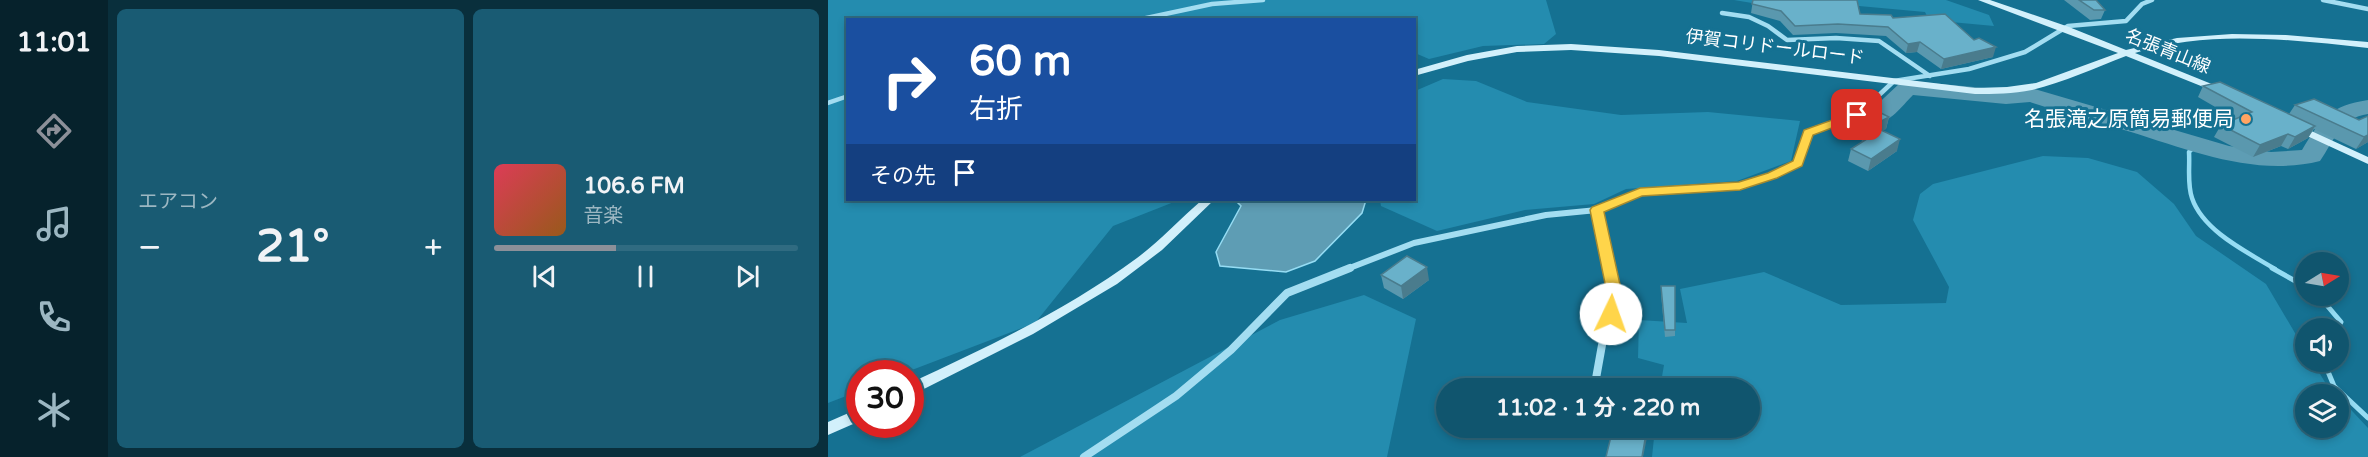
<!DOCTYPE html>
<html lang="ja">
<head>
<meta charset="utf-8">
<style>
  :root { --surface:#10556e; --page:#195b73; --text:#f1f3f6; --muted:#9cb7c2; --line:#306b81; --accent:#8c9099 }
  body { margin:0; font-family:"Varela Round","Noto Sans JP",sans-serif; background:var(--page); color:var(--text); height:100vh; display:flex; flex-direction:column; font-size:22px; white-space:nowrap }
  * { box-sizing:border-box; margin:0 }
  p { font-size:20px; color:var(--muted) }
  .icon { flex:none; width:33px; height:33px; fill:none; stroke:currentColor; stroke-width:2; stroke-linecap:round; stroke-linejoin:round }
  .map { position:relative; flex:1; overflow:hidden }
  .panel { display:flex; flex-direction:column; gap:9px; padding:9px; background:#092f3c; width:720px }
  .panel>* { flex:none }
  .guide { position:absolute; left:18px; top:18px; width:570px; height:183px; border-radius:0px; box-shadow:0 3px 9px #0003,0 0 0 2px var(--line); background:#1a4fa0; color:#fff; overflow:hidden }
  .needle { width:39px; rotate:79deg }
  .fabs { position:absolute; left:1467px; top:252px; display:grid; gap:12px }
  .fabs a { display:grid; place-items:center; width:54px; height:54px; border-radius:50%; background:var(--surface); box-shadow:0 3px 9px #0003,0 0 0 2px var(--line); font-size:30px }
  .speed { position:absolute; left:18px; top:360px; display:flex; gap:12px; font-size:30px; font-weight:700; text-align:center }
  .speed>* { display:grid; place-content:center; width:78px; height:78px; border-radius:50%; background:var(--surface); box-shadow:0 3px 9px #0003,0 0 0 2px var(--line); line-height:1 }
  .speed .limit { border:9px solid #d22; background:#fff; color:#111 }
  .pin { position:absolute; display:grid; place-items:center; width:51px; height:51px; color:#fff; margin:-26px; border-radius:12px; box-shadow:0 3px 9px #0006 }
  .me { position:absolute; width:66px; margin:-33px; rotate:3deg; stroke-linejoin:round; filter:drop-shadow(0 0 4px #0008) }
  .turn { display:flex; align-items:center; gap:21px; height:126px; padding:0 24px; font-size:27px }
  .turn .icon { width:78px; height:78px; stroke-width:2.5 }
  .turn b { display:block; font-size:42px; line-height:51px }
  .then { display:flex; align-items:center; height:57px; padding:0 24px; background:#0003; gap:12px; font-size:22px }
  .big { font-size:45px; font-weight:700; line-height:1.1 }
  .panel .card { flex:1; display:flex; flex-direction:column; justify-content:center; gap:9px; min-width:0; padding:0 21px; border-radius:9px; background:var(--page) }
  .song { display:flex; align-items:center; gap:18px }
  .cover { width:72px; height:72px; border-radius:9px; background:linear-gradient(135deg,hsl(350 70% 55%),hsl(30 70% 35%)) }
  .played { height:6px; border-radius:3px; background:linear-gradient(90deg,var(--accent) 40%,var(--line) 40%) }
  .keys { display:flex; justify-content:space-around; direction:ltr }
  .heat { display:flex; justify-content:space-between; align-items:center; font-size:33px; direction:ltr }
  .panel .tiles { flex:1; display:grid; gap:9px; grid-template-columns:repeat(2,1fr) }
  .trip { position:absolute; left:608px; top:378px; width:324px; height:60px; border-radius:30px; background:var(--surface); box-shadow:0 3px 9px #0003,0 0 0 2px var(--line); font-weight:700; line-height:60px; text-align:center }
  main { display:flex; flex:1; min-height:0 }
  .dock { display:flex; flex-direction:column; width:108px; justify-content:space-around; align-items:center; background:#06222c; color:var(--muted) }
  .dock .icon { width:42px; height:42px }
  .dock .selected { color:var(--accent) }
  .dock b { font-size:27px; color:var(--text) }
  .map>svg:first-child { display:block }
</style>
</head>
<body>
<main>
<nav class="dock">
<b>11:01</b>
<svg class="icon selected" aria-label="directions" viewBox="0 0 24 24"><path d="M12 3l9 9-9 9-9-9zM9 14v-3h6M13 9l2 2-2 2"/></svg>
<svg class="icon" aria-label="music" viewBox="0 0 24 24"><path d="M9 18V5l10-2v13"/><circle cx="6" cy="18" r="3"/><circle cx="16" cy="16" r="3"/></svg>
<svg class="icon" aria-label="phone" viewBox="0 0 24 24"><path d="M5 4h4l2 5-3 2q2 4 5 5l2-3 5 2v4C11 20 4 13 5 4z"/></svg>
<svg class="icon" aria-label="climate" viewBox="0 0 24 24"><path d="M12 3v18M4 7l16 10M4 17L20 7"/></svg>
</nav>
<section class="panel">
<div class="tiles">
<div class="card"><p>エアコン</p>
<div class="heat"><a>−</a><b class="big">21°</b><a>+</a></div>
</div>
<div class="card">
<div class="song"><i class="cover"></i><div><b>106.6 FM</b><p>音楽</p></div></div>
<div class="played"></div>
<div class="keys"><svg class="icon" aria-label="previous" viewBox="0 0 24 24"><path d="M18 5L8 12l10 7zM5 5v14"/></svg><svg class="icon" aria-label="pause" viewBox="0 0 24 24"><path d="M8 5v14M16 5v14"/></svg><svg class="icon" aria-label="next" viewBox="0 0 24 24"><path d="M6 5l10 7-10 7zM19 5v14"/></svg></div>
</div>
</div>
</section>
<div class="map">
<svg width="1540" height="457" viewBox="0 0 1540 457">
  <rect width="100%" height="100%" fill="#157192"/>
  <path fill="#248caf" d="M 0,0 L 718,0 L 728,34 L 716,44 L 655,46 L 601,59 L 587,53 L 586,20 L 20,20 L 20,200 L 351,200 L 285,226 L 207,323 L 76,373 L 32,374 L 31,391 L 0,403 Z
    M 906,0 L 1118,0 L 1161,15 L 1166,26 L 1101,20 L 1097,12 L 1009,4 L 930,4 Z
    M 615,79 L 648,81 L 699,102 L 793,115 L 880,112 L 972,121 L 963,161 L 909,181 L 798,189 L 766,204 L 697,210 L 609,231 L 553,206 L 552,200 L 586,200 L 587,91 Z
    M 1215,156 L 1260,158 L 1309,172 L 1346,204 L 1368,236 L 1438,284 L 1477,350 L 1478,362 L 1485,362 L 1498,384 L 1508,394 L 1478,394 L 1478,428 L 1510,428 L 1511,397 L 1540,428 L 1540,457 L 824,457 L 827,428 L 921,428 L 921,388 L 832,388 L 836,365 L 810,358 L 811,320 L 859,323 L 852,289 L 936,272 L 1013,305 L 1118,303 L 1121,287 L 1085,220 L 1092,194 L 1105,184 Z
    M 536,295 L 588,319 L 559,457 L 192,457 L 452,320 Z"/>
  <path fill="#5e9db4" stroke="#96ddf4" stroke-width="1.5" d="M 407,200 L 538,200 L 534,213 L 487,261 L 458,272 L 392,266 L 388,252 L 413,206 Z"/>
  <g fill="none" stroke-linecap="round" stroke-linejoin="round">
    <path stroke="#96ddf4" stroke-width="4.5" d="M 1369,144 L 1361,152 C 1362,167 1359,184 1364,198 C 1375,231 1419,252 1447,269"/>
    <path stroke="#96ddf4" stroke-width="5" d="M 1444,268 L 1478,287
      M 1491,296 L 1513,322 L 1510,328
      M 1496,362 L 1506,386 L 1540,418"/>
    <path fill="#5e9db4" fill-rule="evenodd" d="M 1080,81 L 1178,90 L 1203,88 L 1401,146 L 1443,152 L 1474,150 C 1493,118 1502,106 1540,100 L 1540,114 C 1512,118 1506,141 1492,161 C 1428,177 1364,151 1303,132 C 1270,122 1235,113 1202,102 L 1178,104 L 1085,95 C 1072,108 1060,127 1041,122 L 1037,117 L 1041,112 L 1072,83 Z"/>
    <path stroke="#a3ddf1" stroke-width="4.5" d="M 1495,0 L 1540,9
      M 894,13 L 921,17 L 940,26 L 959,40 L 1008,38 L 1051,41 L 1102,76
      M 309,20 L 384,4 L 435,0
      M 0,103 L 20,96
      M 1034,111 L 1066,81 L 1141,69 L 1197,52 L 1240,26 L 1298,21 L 1314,4 L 1324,0"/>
    <path stroke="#a3ddf1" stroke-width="6" d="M 769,210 L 781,269
      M 519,269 L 586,243 L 718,215 L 769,210 L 812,192 L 912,186 C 932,180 952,174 970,163 L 980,132 L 1021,120"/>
    <path stroke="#a3ddf1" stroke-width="8" d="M 767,384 L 774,345 L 787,298 L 781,268
      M 256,457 L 348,396 L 403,350 L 459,293 L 522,268"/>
    <path fill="#d2f0fb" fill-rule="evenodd" d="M 1150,0 L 1162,0 L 1241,27 L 1298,50 L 1349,38 L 1404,34 L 1458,35 L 1540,42 L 1540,48 C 1464,40 1380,29 1307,53 L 1396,89 L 1396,93 L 1393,94 L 1298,56 C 1267,68 1236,82 1204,90 C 1185,94 1166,94 1147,94 L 831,56 L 743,50 L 689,52 L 640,61 L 586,76 L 586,70 L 639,55 L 689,46 L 743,44 L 831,50 L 1147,88 L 1179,87 L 1208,83 L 1290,53 Z
      M 1468,124 L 1540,157 L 1540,164 L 1464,129 L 1464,125 Z
      M 374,200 L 386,200 L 334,250 L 289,284 L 205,334 L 82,396 L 82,383 C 160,347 240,309 309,258 C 332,241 352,219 374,200 Z
      M 32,408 L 32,421 L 0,435 L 0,422 Z"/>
  </g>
  <path fill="#5a98ae" d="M 925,0 L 1065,18 L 1165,57 L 1113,69 L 1089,52 L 1078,53 L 1058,36 L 1008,33 L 965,35 L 952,21 L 923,13 Z
    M 1236,0 L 1268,0 L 1277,10 L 1273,19 L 1262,20 Z
    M 1375,86 L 1461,114 L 1467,105 L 1531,120 L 1540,116 L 1540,142 L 1528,149 L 1486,129 L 1480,138 L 1460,149 L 1453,146 L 1425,157 L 1386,137 L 1393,125 L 1408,119 L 1370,97 Z
    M 1014,117 L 1061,117 L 1058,129 L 1054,130 L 1069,151 L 1040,171 L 1020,161 L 1023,149 L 1035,141 L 1012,128 Z
    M 553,275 L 601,280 L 575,299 L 556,288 Z
    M 833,286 L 847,330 L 847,336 L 837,337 L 833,293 Z"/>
  <path fill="#4a7c8d" d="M 1092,42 L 1089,52 L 1078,53 L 1080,44 Z
    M 1168,47 L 1165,57 L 1113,69 L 1116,59 Z
    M 1061,117 L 1058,129 L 1035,141 L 1038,129 Z
    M 1487,126 L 1480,138 L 1460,149 L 1467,137 Z
    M 1460,134 L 1453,146 L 1425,157 L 1432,145 Z
    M 1540,135 L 1540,142 L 1528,149 L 1536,137 Z
    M 1072,139 L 1069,151 L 1040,171 L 1043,159 Z
    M 599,267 L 601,280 L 575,299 L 573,286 Z
    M 819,428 L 821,428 L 815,457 L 814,457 Z"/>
  <path fill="#69b1ca" stroke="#4a7c8d" stroke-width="1.5" d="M 925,0 L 1029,0 L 1032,14 L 1063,15 L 1065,18 L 1117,14 L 1146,40 L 1151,38 L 1168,47 L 1116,59 L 1092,42 L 1080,44 L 1060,27 L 1010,24 L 967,26 L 953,11 L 924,4 Z
    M 1251,0 L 1268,0 L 1277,10 L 1266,10 Z
    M 1392,82 L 1487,126 L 1467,137 L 1460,134 L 1432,145 L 1393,125 L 1424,112 L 1375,86 Z
    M 1486,99 L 1531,120 L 1540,116 L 1540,135 L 1536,137 L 1467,105 Z
    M 1037,105 L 1061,117 L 1038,129 L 1014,117 Z
    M 1053,130 L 1072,139 L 1043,159 L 1023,149 Z
    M 579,256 L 599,267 L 573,286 L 553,275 Z
    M 833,286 L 847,286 L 847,330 L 837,330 Z
    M 785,428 L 819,428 L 814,457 L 778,457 Z"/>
  <path fill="#ffd54a" stroke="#a68a30" stroke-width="1.5" d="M 1029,111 L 1035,115 L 1033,117 L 985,135 L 974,166 L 949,178 L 912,190 L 814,196 L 776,212 L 795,298 L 788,318 L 777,318 L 775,314 L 780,298 L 762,210 L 764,207 L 812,188 L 911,182 L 940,173 L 965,161 L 976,130 Z"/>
  <circle fill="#ffa463" stroke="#157192" stroke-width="2" cx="1418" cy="119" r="6"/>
  <g text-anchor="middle" stroke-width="6" stroke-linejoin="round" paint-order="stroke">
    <g font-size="18" fill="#fff" stroke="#157192">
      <text transform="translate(947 47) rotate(7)" y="6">伊賀コリドールロード</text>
      <text transform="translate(1340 51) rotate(22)" y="6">名張青山線</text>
    </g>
    <g font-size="21" fill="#fff" stroke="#157192" text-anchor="end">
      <text x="1406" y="126">名張滝之原簡易郵便局</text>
    </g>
  </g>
</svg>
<div class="fabs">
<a><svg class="needle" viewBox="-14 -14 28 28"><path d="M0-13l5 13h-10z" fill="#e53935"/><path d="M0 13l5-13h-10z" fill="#9cb7c2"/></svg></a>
<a><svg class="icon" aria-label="sound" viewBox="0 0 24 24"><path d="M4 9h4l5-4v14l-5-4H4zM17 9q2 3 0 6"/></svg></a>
<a><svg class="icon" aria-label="layers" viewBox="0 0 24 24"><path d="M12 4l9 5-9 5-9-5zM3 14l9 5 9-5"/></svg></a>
</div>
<div class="speed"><div class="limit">30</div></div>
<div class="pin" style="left:1029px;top:115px;background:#d93025"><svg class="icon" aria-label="arrive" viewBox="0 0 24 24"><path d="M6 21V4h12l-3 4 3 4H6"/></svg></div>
<svg class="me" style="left:783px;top:314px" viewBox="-20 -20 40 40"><circle r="19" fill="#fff"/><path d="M0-13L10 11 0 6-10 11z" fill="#ffd54a"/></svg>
<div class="trip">11:02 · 1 分 · 220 m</div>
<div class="guide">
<div class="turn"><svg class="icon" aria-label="right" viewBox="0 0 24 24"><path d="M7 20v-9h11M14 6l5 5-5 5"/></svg><div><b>60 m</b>右折</div></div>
<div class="then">その先<svg class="icon" aria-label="arrive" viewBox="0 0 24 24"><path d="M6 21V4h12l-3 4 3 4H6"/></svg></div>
</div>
</div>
</main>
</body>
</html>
